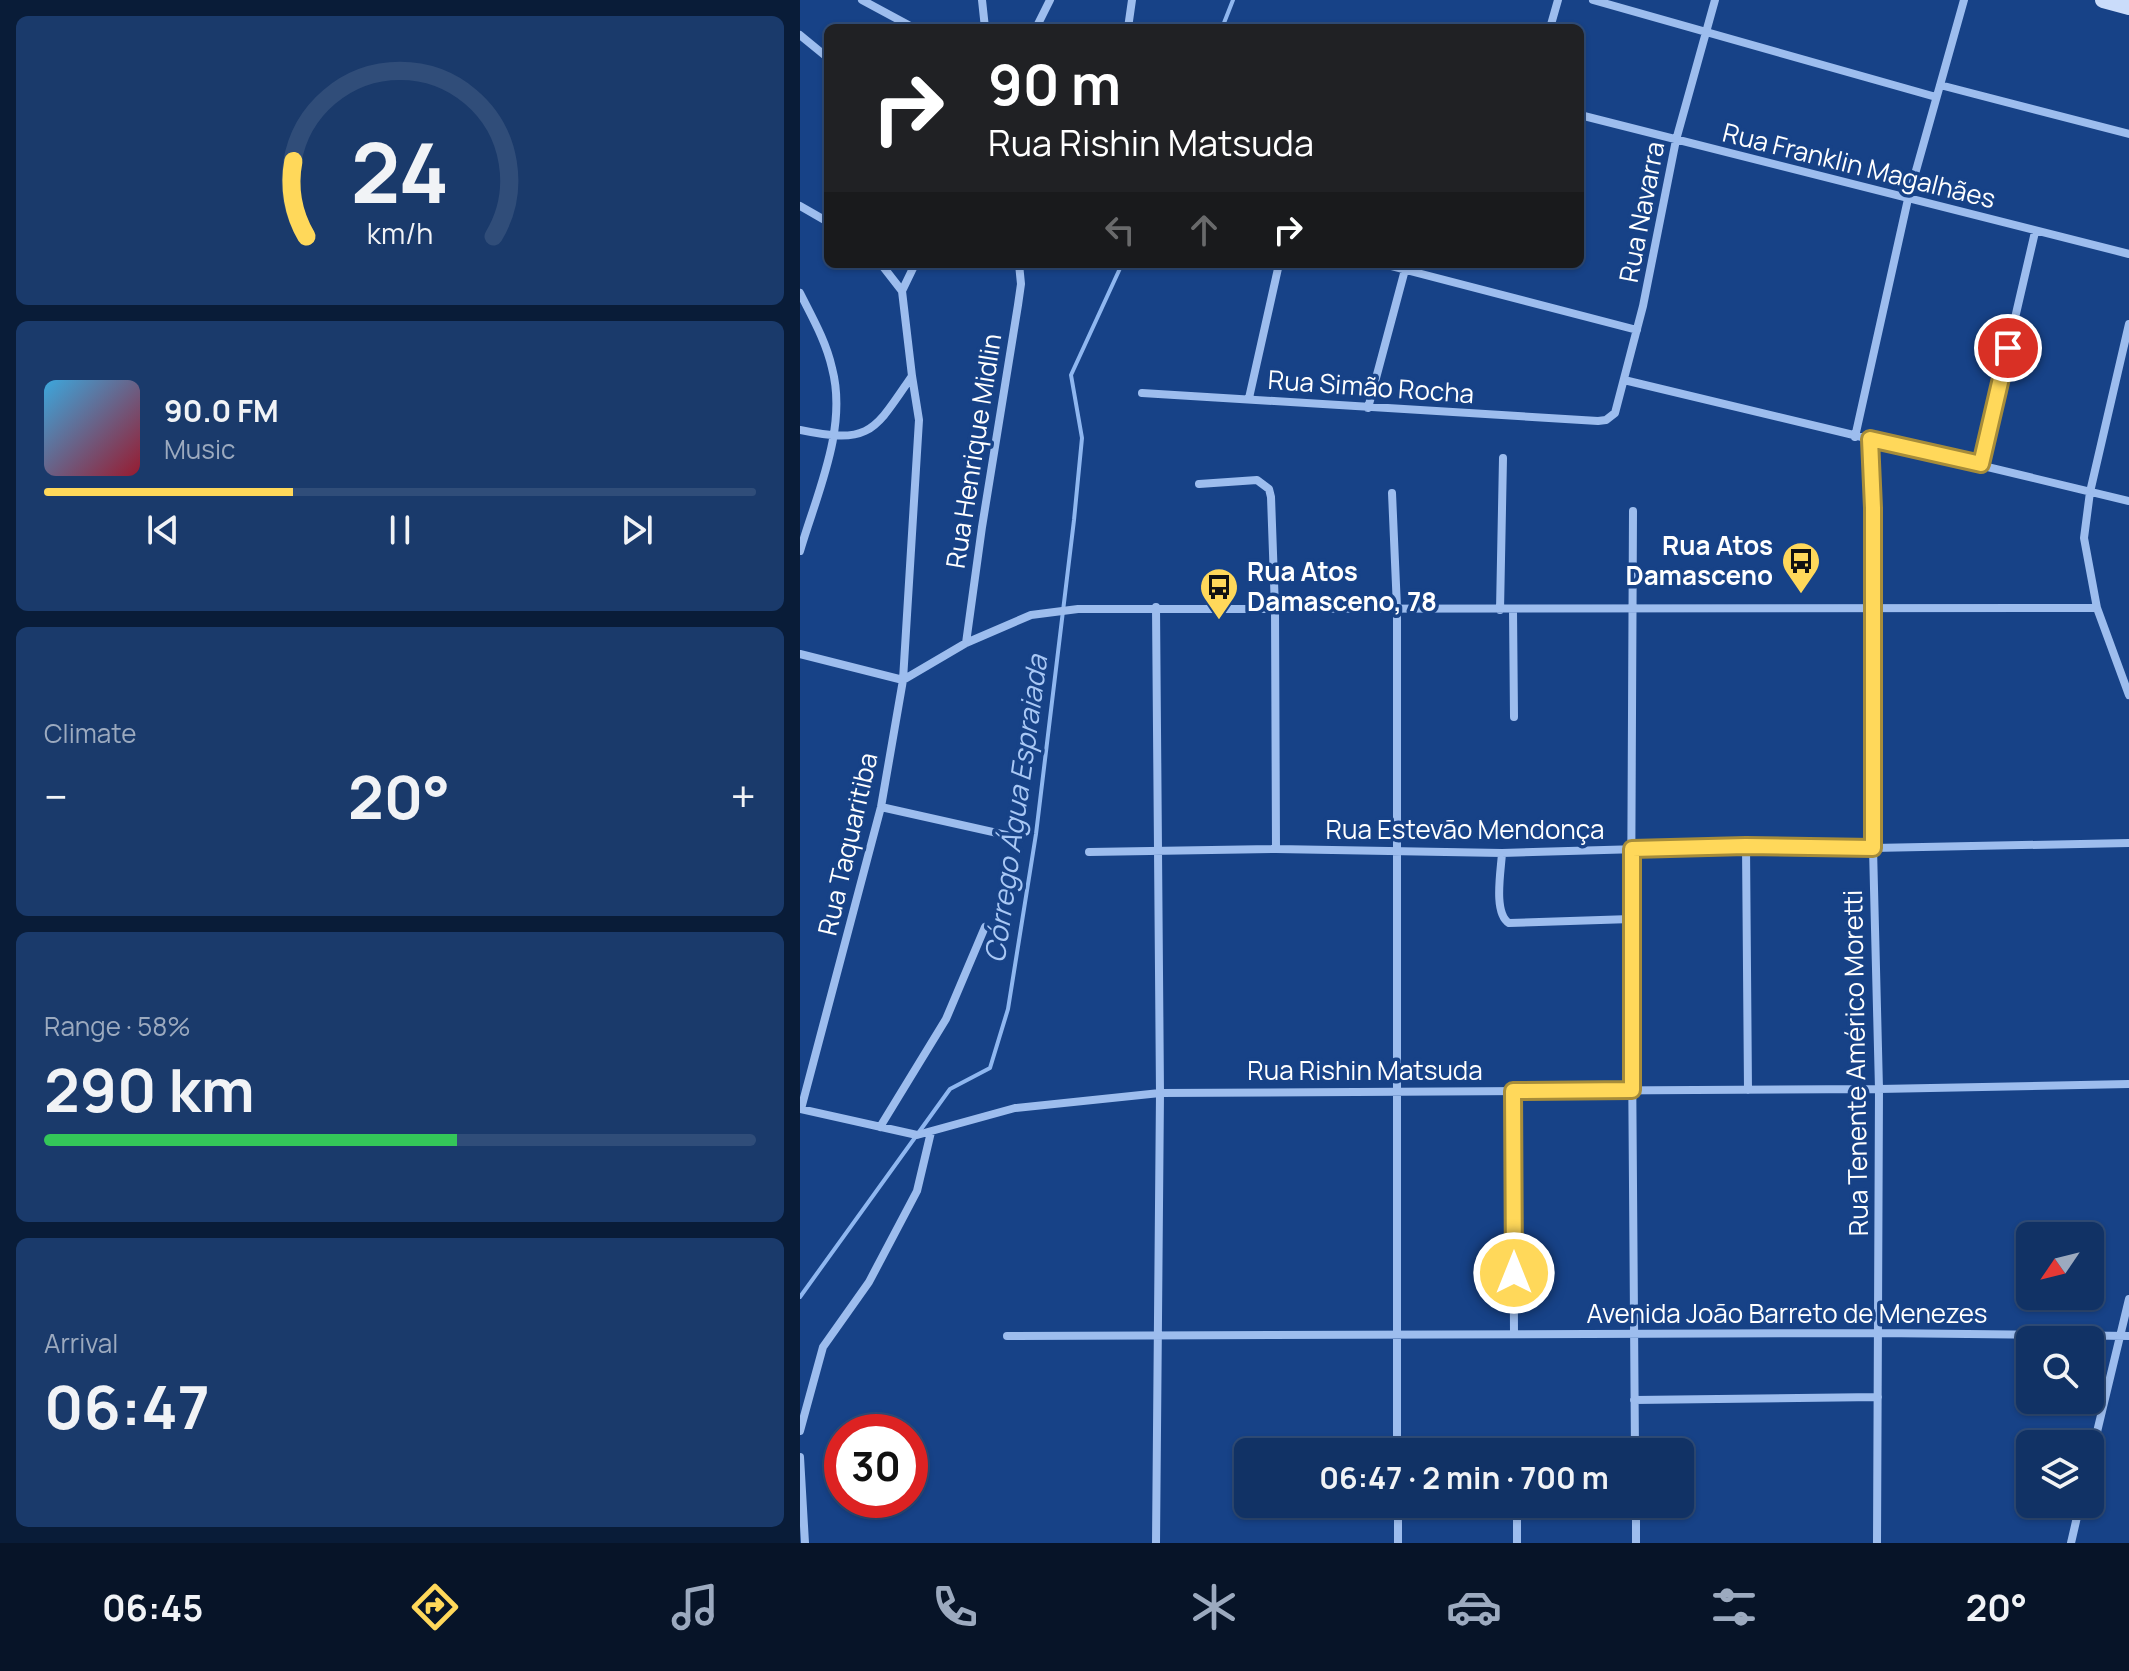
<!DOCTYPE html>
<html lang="en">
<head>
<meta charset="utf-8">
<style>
  :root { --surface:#113265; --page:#1a3a6b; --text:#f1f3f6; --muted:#9caabf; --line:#304d79; --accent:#ffd85a }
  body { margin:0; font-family:Manrope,sans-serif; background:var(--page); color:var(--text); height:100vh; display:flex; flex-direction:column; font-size:30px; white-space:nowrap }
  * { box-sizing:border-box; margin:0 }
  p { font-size:26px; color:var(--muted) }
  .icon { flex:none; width:44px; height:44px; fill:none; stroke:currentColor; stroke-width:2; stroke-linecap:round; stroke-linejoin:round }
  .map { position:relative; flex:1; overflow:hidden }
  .drawer { display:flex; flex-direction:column; gap:16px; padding:16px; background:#091c38; width:800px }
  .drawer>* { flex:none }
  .banner { position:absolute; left:24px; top:24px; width:760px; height:244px; border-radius:12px; box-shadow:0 2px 6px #0004,0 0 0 2px var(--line); background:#202124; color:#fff; overflow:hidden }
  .needle { width:52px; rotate:235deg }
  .fabs { position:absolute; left:1216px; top:1222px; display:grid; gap:16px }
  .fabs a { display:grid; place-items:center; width:88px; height:88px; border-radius:12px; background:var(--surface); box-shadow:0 2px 6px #0004,0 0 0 2px var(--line); font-size:40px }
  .speed { position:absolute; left:24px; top:1414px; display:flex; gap:16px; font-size:40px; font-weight:700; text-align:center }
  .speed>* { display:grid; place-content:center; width:104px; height:104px; border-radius:50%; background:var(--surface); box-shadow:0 2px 6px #0004,0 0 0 2px var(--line); line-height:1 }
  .speed .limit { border:12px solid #d22; background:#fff; color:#111 }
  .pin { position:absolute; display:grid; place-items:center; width:68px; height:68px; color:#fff; margin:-34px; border:4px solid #fff; border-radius:50%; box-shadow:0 2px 8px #0007 }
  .me { position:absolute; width:88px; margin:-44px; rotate:0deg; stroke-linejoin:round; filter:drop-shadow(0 0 6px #0008) }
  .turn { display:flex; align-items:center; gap:28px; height:168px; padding:0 32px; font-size:36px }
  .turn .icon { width:104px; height:104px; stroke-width:2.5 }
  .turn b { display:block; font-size:56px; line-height:68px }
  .lanes { display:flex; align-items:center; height:76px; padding:0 32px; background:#0003; justify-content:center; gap:40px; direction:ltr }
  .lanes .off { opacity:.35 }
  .big { font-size:60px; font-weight:700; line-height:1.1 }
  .drawer .widget { flex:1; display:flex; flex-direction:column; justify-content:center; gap:12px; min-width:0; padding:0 28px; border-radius:12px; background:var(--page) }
  .drawer .dial { align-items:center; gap:0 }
  .dial svg { height:208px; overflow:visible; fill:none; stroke:var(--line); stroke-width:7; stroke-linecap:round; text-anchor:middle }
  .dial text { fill:var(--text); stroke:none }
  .song { display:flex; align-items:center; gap:24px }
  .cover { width:96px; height:96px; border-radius:12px; background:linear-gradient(135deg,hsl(200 70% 55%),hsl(350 70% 35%)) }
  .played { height:8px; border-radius:4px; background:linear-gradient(90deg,var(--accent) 35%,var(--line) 35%) }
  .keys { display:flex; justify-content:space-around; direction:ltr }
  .heat { display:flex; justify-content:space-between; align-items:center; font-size:44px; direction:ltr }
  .charge { height:12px; border-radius:6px; background:linear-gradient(90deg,#34c759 58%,var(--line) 0) }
  .trip { position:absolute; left:434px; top:1438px; width:460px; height:80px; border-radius:12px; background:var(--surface); box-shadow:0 2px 6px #0004,0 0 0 2px var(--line); font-weight:700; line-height:80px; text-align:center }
  .menu { display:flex; height:128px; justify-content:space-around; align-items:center; background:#071428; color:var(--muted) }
  .menu .icon { width:56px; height:56px }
  .menu .selected { color:var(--accent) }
  .menu b { font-size:36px; color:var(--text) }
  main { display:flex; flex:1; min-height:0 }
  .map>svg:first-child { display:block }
</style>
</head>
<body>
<main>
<section class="drawer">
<div class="widget dial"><svg viewBox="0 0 100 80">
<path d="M14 69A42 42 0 1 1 86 69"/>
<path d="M14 69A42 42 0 0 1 9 40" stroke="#ffd85a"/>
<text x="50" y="56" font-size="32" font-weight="700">24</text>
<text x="50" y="72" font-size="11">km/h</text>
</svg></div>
<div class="widget">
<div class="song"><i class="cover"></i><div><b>90.0 FM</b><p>Music</p></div></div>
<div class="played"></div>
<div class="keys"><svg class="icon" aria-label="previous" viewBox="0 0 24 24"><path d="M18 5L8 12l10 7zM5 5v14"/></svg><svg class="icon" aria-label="pause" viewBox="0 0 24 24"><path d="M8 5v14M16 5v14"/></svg><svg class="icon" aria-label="next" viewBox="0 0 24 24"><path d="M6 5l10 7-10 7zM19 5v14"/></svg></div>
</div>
<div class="widget"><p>Climate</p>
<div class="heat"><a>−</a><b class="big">20°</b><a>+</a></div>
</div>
<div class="widget"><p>Range · 58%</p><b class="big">290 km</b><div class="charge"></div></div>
<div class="widget"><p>Arrival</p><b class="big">06:47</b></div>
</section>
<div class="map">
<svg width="1329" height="1543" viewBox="0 0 1329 1543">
  <rect width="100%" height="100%" fill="#174287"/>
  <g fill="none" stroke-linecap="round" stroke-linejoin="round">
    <path stroke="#8fb7f0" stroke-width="4" d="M 422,28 L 433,0
      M 0,1297 L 150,1089 L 190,1068 L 208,1009 L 236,834 L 274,520 L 282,438 L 271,375 L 322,264"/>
    <path stroke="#9dbdee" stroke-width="8" d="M 62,0 L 114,28
      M 182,0 L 185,28
      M 793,0 L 1136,97
      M 236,28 L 250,0
      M 328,28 L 332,0
      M 750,28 L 758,0
      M 0,35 L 28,58
      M 1140,85 L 1329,134
      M 780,115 L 1329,254
      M 0,206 L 28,222
      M 81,264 L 102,291
      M 583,264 L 837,330
      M 0,293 C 12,317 26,341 32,368 C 48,428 17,493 0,551
      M 1329,324 L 1290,492 L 1284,538 L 1297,608 L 1329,695
      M 824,380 C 992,421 1161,460 1329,501
      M 342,393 L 798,421 L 806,420 L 815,413 L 843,306 L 876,140 L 915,0
      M 449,398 L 479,264
      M 568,408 L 606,266
      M 0,430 C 71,445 74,431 112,376 L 102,291 L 115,264
      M 1055,437 L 1108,199 L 1164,0
      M 1070,439 L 1073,508 L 1073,848 L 1079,1089 L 1077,1543
      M 1181,464 L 1235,232
      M 399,484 L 457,480 L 469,489 L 471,497 L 475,609 L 476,849
      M 592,493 L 597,608 L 597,1452
      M 833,511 L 831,919 L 835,1452
      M 700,610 L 703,458
      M 713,610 L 714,717
      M 166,643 L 182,527 L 218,305 L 221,284 L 219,264
      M 0,654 L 103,680
      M 103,680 L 166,643 L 231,615 L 278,609 L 1297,608
      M 81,807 L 220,838
      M 946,846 L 948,1090
      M 289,852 L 476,849 L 702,853 L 946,846 L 1073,848 L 1329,843
      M 702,853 C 701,871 693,913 709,923 L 831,919
      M 713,1091 L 714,1334
      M 0,1109 L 117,1135 L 215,1108 L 360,1093 L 1079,1089 L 1329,1084
      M 1,1109 L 81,807 L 103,680 L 119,420 L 112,376
      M 80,1127 L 146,1019 L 185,927
      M 207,1336 L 1079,1333 L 1329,1336
      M 834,1400 L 1078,1397
      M 0,1431 L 23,1347 L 69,1282 L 117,1191 L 131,1132
      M 0,1457 L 5,1543
      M 1290,1461 L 1329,1299
      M 598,1504 L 598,1543
      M 836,1504 L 836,1543
      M 356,1543 L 360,1093 L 356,607
      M 717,1543 L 717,1504
      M 1271,1543 L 1280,1504"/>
    <path stroke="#cadcfa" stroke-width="16" d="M 1303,0 L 1329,7"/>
  </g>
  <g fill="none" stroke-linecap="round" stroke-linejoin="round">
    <g stroke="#a68c3a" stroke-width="20">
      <path id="route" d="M 714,1273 L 713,1091 L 832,1090 L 832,849 L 946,846 L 1073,848 L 1073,508 L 1070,439 L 1181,464 L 1208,348"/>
    </g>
    <use href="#route" stroke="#ffd85a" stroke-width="14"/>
  </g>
  <defs>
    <g id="bus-pin" transform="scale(2)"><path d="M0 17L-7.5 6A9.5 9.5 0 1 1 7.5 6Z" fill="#ffd85a" stroke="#174287"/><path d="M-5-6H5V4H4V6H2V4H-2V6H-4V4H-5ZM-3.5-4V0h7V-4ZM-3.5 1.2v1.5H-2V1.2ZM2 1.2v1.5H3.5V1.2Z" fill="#111"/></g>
  </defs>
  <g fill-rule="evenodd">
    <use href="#bus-pin" x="1001" y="561"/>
    <use href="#bus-pin" x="419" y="587"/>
  </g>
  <g text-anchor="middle" stroke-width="7" stroke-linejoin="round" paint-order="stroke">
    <g font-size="26" fill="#fff" stroke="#174287">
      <text transform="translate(1059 166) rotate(14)" y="9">Rua Franklin Magalhães</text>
      <text transform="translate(842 212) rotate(-79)" y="9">Rua Navarra</text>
      <text transform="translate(571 387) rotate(4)" y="9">Rua Simão Rocha</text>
      <text transform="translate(174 451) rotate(-81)" y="9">Rua Henrique Midlin</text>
      <text x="665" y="839">Rua Estevão Mendonça</text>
      <text transform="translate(48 844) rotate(-77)" y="9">Rua Taquaritiba</text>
      <text transform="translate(1056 1063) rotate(-91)" y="9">Rua Tenente Américo Moretti</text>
      <text x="565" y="1080">Rua Rishin Matsuda</text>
      <text x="987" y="1323">Avenida João Barreto de Menezes</text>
    </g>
    <g font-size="26" font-weight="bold" fill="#fff" stroke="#174287" text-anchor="end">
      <text x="973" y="555">Rua Atos<tspan x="973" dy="30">Damasceno</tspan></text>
      <text x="447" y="581" text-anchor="start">Rua Atos<tspan x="447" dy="30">Damasceno, 78</tspan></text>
    </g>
    <g font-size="28" font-style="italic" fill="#a9c8f5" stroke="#174287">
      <text transform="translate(216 809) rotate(-82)" y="10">Córrego Água Espraiada</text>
    </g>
  </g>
</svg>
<div class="fabs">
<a><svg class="needle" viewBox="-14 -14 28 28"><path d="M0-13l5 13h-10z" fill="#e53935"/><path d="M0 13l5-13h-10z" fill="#9caabf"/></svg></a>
<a><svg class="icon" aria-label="search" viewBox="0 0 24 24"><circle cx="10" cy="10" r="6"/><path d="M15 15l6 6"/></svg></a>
<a><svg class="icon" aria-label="layers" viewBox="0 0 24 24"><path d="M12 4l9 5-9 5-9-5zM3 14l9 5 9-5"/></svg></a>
</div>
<div class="speed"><div class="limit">30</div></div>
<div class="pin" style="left:1208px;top:348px;background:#d93025"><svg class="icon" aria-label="arrive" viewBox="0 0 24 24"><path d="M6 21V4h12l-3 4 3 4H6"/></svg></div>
<svg class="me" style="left:714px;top:1273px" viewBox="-20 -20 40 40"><circle r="17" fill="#ffd85a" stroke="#fff" stroke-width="3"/><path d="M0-11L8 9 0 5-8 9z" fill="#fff"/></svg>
<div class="trip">06:47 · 2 min · 700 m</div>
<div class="banner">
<div class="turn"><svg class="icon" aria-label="right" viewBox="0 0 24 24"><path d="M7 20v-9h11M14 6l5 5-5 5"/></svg><div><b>90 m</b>Rua Rishin Matsuda</div></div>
<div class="lanes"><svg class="icon off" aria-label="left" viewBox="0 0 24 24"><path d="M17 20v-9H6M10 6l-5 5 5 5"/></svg><svg class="icon off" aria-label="ahead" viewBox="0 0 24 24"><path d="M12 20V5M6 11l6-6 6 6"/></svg><svg class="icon" aria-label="right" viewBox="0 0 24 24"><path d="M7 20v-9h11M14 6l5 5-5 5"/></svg></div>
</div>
</div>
</main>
<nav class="menu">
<b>06:45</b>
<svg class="icon selected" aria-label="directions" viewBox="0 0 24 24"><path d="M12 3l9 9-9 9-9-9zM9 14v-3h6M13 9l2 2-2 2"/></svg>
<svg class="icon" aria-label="music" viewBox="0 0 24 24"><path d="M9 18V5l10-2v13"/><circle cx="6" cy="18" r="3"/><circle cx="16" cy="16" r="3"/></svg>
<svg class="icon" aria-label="phone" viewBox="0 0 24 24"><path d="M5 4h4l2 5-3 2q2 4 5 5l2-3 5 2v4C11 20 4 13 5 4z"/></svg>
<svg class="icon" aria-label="climate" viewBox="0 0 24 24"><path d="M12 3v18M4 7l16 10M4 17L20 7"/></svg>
<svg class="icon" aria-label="car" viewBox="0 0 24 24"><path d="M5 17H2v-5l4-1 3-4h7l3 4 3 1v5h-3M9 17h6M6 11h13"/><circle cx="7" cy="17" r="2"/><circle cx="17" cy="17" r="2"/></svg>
<svg class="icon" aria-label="filters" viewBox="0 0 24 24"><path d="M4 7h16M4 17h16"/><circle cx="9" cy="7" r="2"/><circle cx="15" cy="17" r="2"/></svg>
<b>20°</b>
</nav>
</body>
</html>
